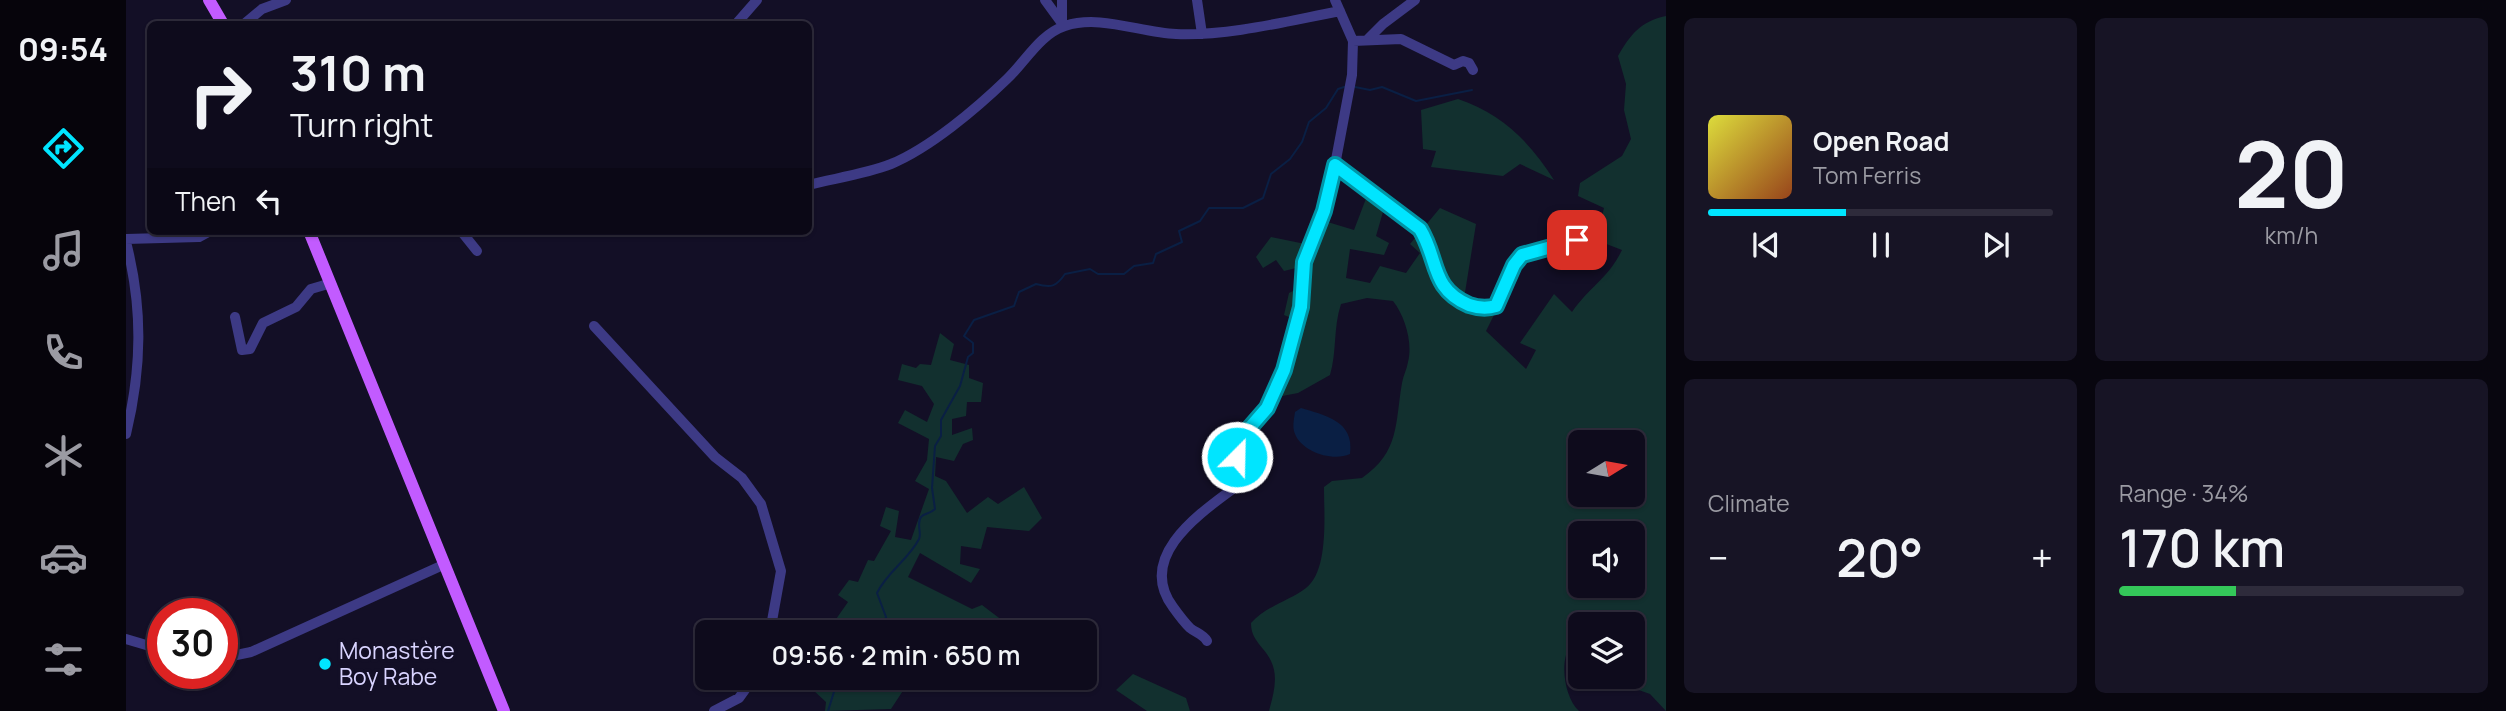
<!DOCTYPE html>
<html lang="en">
<head>
<meta charset="utf-8">
<style>
  :root { --surface:#0e0b1c; --page:#171425; --text:#f1f3f6; --muted:#9b9ba3; --line:#2e2b3b; --accent:#00e5ff }
  body { margin:0; font-family:Manrope,sans-serif; background:var(--page); color:var(--text); height:100vh; display:flex; flex-direction:column; font-size:26px; white-space:nowrap }
  * { box-sizing:border-box; margin:0 }
  p { font-size:23px; color:var(--muted) }
  .icon { flex:none; width:38px; height:38px; fill:none; stroke:currentColor; stroke-width:2; stroke-linecap:round; stroke-linejoin:round }
  .map { position:relative; flex:1; overflow:hidden }
  .panel { display:flex; flex-direction:column; gap:18px; padding:18px; background:#08060f; width:840px }
  .panel>* { flex:none }
  .hud { position:absolute; left:21px; top:21px; width:665px; height:214px; border-radius:10px; box-shadow:0 2px 5px #0004,0 0 0 2px var(--line); background:#0e0b1c; color:var(--text); overflow:hidden }
  .needle { width:46px; rotate:79deg }
  .buttons { position:absolute; left:1442px; top:430px; display:grid; gap:14px }
  .buttons a { display:grid; place-items:center; width:77px; height:77px; border-radius:10px; background:var(--surface); box-shadow:0 2px 5px #0004,0 0 0 2px var(--line); font-size:35px }
  .speed { position:absolute; left:21px; top:598px; display:flex; gap:14px; font-size:35px; font-weight:700; text-align:center }
  .speed>* { display:grid; place-content:center; width:91px; height:91px; border-radius:50%; background:var(--surface); box-shadow:0 2px 5px #0004,0 0 0 2px var(--line); line-height:1 }
  .speed .limit { border:10px solid #d22; background:#fff; color:#111 }
  .pin { position:absolute; display:grid; place-items:center; width:60px; height:60px; color:#fff; margin:-30px; border-radius:14px; box-shadow:0 4px 10px #0006 }
  .me { position:absolute; width:77px; margin:-38px; rotate:23deg; stroke-linejoin:round; filter:drop-shadow(0 0 5px #0008) }
  .turn { display:flex; align-items:center; gap:24px; height:147px; padding:0 28px; font-size:32px }
  .turn .icon { width:91px; height:91px; stroke-width:2.5 }
  .turn b { display:block; font-size:49px; line-height:60px }
  .then { display:flex; align-items:center; height:66px; padding:0 28px; background:#0003; gap:14px; font-size:26px }
  .big { font-size:52px; font-weight:600; line-height:1.1 }
  .panel .tile { flex:1; display:flex; flex-direction:column; justify-content:center; gap:10px; min-width:0; padding:0 24px; border-radius:10px; background:var(--page) }
  .panel .dial { align-items:center; gap:0 }
  .dial b { font-size:91px; line-height:1 }
  .song { display:flex; align-items:center; gap:21px }
  .cover { width:84px; height:84px; border-radius:10px; background:linear-gradient(135deg,hsl(60 70% 55%),hsl(20 70% 35%)) }
  .played { height:7px; border-radius:4px; background:linear-gradient(90deg,var(--accent) 40%,var(--line) 40%) }
  .keys { display:flex; justify-content:space-around; direction:ltr }
  .heat { display:flex; justify-content:space-between; align-items:center; font-size:38px; direction:ltr }
  .charge { height:10px; border-radius:5px; background:linear-gradient(90deg,#34c759 34%,var(--line) 0) }
  .panel .tiles { flex:1; display:grid; gap:18px; grid-template-columns:repeat(2,1fr) }
  .trip { position:absolute; left:569px; top:620px; width:402px; height:70px; border-radius:10px; background:var(--surface); box-shadow:0 2px 5px #0004,0 0 0 2px var(--line); font-weight:600; line-height:70px; text-align:center }
  main { display:flex; flex:1; min-height:0 }
  .dock { display:flex; flex-direction:column; width:126px; justify-content:space-around; align-items:center; background:#06040b; color:var(--muted) }
  .dock .icon { width:49px; height:49px }
  .dock .on { color:var(--accent) }
  .dock b { font-size:32px; color:var(--text) }
  .map>svg:first-child { display:block }
</style>
</head>
<body>
<main>
<nav class="dock">
<b>09:54</b>
<svg class="icon on" aria-label="directions" viewBox="0 0 24 24"><path d="M12 3l9 9-9 9-9-9zM9 14v-3h6M13 9l2 2-2 2"/></svg>
<svg class="icon" aria-label="music" viewBox="0 0 24 24"><path d="M9 18V5l10-2v13"/><circle cx="6" cy="18" r="3"/><circle cx="16" cy="16" r="3"/></svg>
<svg class="icon" aria-label="phone" viewBox="0 0 24 24"><path d="M5 4h4l2 5-3 2q2 4 5 5l2-3 5 2v4C11 20 4 13 5 4z"/></svg>
<svg class="icon" aria-label="climate" viewBox="0 0 24 24"><path d="M12 3v18M4 7l16 10M4 17L20 7"/></svg>
<svg class="icon" aria-label="car" viewBox="0 0 24 24"><path d="M5 17H2v-5l4-1 3-4h7l3 4 3 1v5h-3M9 17h6M6 11h13"/><circle cx="7" cy="17" r="2"/><circle cx="17" cy="17" r="2"/></svg>
<svg class="icon" aria-label="filters" viewBox="0 0 24 24"><path d="M4 7h16M4 17h16"/><circle cx="9" cy="7" r="2"/><circle cx="15" cy="17" r="2"/></svg>
</nav>
<div class="map">
<svg width="1540" height="711" viewBox="0 0 1540 711">
  <rect width="100%" height="100%" fill="#130f26"/>
  <path fill="#12302f" fill-rule="evenodd" d="M 1540,16 L 1540,711 L 1524,694 L 1493,683 L 1485,677 L 1507,677 L 1507,625 L 1454,625 L 1454,643 L 1445,644 C 1433,660 1438,697 1453,711 L 1143,711 C 1147,696 1153,677 1145,661 C 1138,646 1125,641 1125,623 C 1140,606 1163,601 1180,588 C 1203,571 1198,514 1198,487 L 1206,481 L 1236,478 C 1274,452 1269,423 1276,383 C 1277,376 1281,369 1282,362 C 1287,343 1279,316 1267,301 L 1241,298 L 1215,304 C 1207,328 1211,352 1204,375 L 1172,393 L 1151,397 L 1166,369 L 1175,322 L 1158,315 L 1163,293 L 1171,289 L 1170,268 L 1158,271 L 1150,260 L 1137,268 L 1130,257 L 1145,237 L 1189,246 L 1195,220 L 1228,230 L 1241,196 L 1259,205 L 1250,236 L 1263,243 L 1258,255 L 1224,249 L 1220,278 L 1244,283 L 1254,266 L 1280,273 L 1294,253 L 1284,244 L 1314,208 L 1350,224 L 1337,305 L 1368,315 L 1360,331 L 1400,369 L 1410,350 L 1394,343 L 1428,294 L 1446,312 C 1464,286 1482,279 1496,250 L 1470,240 L 1478,208 L 1452,196 L 1454,183 L 1496,156 L 1505,139 L 1498,110 L 1500,84 L 1492,56 C 1504,35 1515,21 1540,16 ZM 1454,443 L 1507,443 L 1507,495 L 1454,495 ZM 1454,534 L 1507,534 L 1507,586 L 1454,586 Z
    M 1332,99 C 1375,113 1404,142 1428,180 L 1394,164 L 1377,176 L 1305,167 L 1310,151 L 1297,149 L 1295,110 Z
    M 814,333 L 828,344 L 824,360 L 843,365 L 843,378 L 857,383 L 855,402 L 841,402 L 840,416 L 826,419 L 826,435 L 846,428 L 847,440 L 837,444 L 828,461 L 810,457 L 809,476 L 820,481 L 841,513 L 862,497 L 872,504 L 898,487 L 916,518 L 903,531 L 861,527 L 855,549 L 835,546 L 834,564 L 854,569 L 845,583 L 794,553 L 782,577 L 846,609 L 856,605 L 881,624 L 843,625 L 838,632 L 701,632 L 722,602 L 712,595 L 723,580 L 732,582 L 742,560 L 748,561 L 765,531 L 754,526 L 760,507 L 773,511 L 769,537 L 785,540 L 803,489 L 789,481 L 801,460 L 803,439 L 772,423 L 779,410 L 801,422 L 808,404 L 796,386 L 772,380 L 776,364 L 790,368 L 794,364 L 805,365 Z
    M 1007,674 L 1060,698 L 1064,711 L 1021,711 L 990,690 Z
    M 692,677 L 777,677 L 782,683 L 765,709 L 699,711 L 700,702 L 686,689 Z"/>
  <path fill="#0a1f44" d="M 1175,408 C 1197,415 1229,420 1224,454 C 1207,462 1176,452 1169,434 C 1166,427 1168,419 1169,412 Z"/>
  <g fill="none" stroke-linecap="round" stroke-linejoin="round">
    <path stroke="#0a1f44" stroke-width="2" d="M 1229,87 L 1244,90 L 1256,87 L 1290,101 L 1346,90
      M 755,632 L 760,617 L 751,593 C 761,572 783,559 793,539 C 796,533 790,523 795,517 C 798,513 804,514 809,509 L 806,488 L 809,446 L 815,436 L 815,420 L 834,386 L 842,357 L 847,353 L 847,343 L 838,336 L 848,320 L 888,306 L 893,292 L 910,284 C 925,288 930,287 939,274 L 964,269 L 972,274 L 998,274 L 1008,266 L 1027,263 L 1030,254 L 1056,242 L 1053,231 L 1074,221 L 1083,208 L 1117,208 L 1137,198 L 1145,174 L 1164,159 L 1176,142 L 1183,122 L 1200,108 L 1212,89 L 1221,86
      M 702,711 L 711,682 L 717,677"/>
    <path stroke="#3d3a85" stroke-width="10" d="M 919,0 L 938,26
      M 1071,0 L 1076,34
      M 936,22 L 936,0
      M 118,24 L 136,9 L 160,0
      M 610,24 L 631,0
      M 1241,40 L 1257,24 L 1289,0
      M 1227,41 L 1275,39 L 1328,65 L 1337,61 L 1343,63 L 1347,70
      M 1209,165 L 1294,229 C 1310,255 1306,289 1338,302 C 1349,307 1358,310 1370,306 L 1388,265 L 1396,255 L 1469,233
      M 682,185 C 710,178 739,174 765,164 C 804,148 851,108 881,79 C 900,61 914,34 939,26 C 974,14 1015,33 1050,34 C 1104,36 1161,21 1214,11
      M 335,231 L 351,251
      M 0,239 L 73,237 L 84,231
      M 0,242 C 17,308 16,368 0,434
      M 109,317 L 116,350 L 124,349 L 137,323 L 170,307 L 185,289 L 202,284
      M 468,326 L 589,457 L 616,478 L 635,504 L 655,571 L 644,632
      M 0,639 L 37,650
      M 1081,641 C 1077,634 1070,633 1064,628 C 1058,622 1052,614 1047,607 C 1010,557 1073,514 1108,488 L 1114,439 L 1141,408 L 1158,370 L 1175,307 L 1178,262 L 1198,211 L 1209,165 L 1226,75 L 1227,41 L 1209,0
      M 96,658 L 125,652 L 317,565
      M 588,711 L 613,698 L 628,677"/>
    <path stroke="#c25bff" stroke-width="12" d="M 83,0 L 97,24
      M 183,231 L 378,711"/>
  </g>
  <g fill="none" stroke-linecap="round" stroke-linejoin="round">
    <g stroke="#0095a6" stroke-width="18">
      <path id="route" d="M 1111,457 L 1114,439 L 1141,408 L 1158,370 L 1175,307 L 1178,262 L 1198,211 L 1209,165 L 1294,229 C 1313,260 1304,288 1343,305 C 1352,308 1360,309 1370,306 L 1388,265 L 1396,255 L 1451,240"/>
    </g>
    <use href="#route" stroke="#00e5ff" stroke-width="12"/>
  </g>
  <circle fill="#00e5ff" stroke="#130f26" stroke-width="2.5" cx="199" cy="664" r="7"/>
  <g text-anchor="middle" stroke-width="7" stroke-linejoin="round" paint-order="stroke">
    <g font-size="23" fill="#d9d4ff" stroke="#130f26" text-anchor="start">
      <text x="213" y="659">Monastère<tspan x="213" dy="26">Boy Rabe</tspan></text>
    </g>
  </g>
</svg>
<div class="buttons">
<a><svg class="needle" viewBox="-14 -14 28 28"><path d="M0-13l5 13h-10z" fill="#e53935"/><path d="M0 13l5-13h-10z" fill="#9b9ba3"/></svg></a>
<a><svg class="icon" aria-label="sound" viewBox="0 0 24 24"><path d="M4 9h4l5-4v14l-5-4H4zM17 9q2 3 0 6"/></svg></a>
<a><svg class="icon" aria-label="layers" viewBox="0 0 24 24"><path d="M12 4l9 5-9 5-9-5zM3 14l9 5 9-5"/></svg></a>
</div>
<div class="speed"><div class="limit">30</div></div>
<div class="pin" style="left:1451px;top:240px;background:#d93025"><svg class="icon" aria-label="arrive" viewBox="0 0 24 24"><path d="M6 21V4h12l-3 4 3 4H6"/></svg></div>
<svg class="me" style="left:1111px;top:457px" viewBox="-20 -20 40 40"><circle r="17" fill="#00e5ff" stroke="#fff" stroke-width="3"/><path d="M0-11L8 9 0 5-8 9z" fill="#fff"/></svg>
<div class="trip">09:56 · 2 min · 650 m</div>
<div class="hud">
<div class="turn"><svg class="icon" aria-label="right" viewBox="0 0 24 24"><path d="M7 20v-9h11M14 6l5 5-5 5"/></svg><div><b>310 m</b>Turn right</div></div>
<div class="then">Then<svg class="icon" aria-label="left" viewBox="0 0 24 24"><path d="M17 20v-9H6M10 6l-5 5 5 5"/></svg></div>
</div>
</div>
<section class="panel">
<div class="tiles">
<div class="tile">
<div class="song"><i class="cover"></i><div><b>Open Road</b><p>Tom Ferris</p></div></div>
<div class="played"></div>
<div class="keys"><svg class="icon" aria-label="previous" viewBox="0 0 24 24"><path d="M18 5L8 12l10 7zM5 5v14"/></svg><svg class="icon" aria-label="pause" viewBox="0 0 24 24"><path d="M8 5v14M16 5v14"/></svg><svg class="icon" aria-label="next" viewBox="0 0 24 24"><path d="M6 5l10 7-10 7zM19 5v14"/></svg></div>
</div>
<div class="tile dial"><b>20</b><p>km/h</p></div>
<div class="tile"><p>Climate</p>
<div class="heat"><a>−</a><b class="big">20°</b><a>+</a></div>
</div>
<div class="tile"><p>Range · 34%</p><b class="big">170 km</b><div class="charge"></div></div>
</div>
</section>
</main>
</body>
</html>
